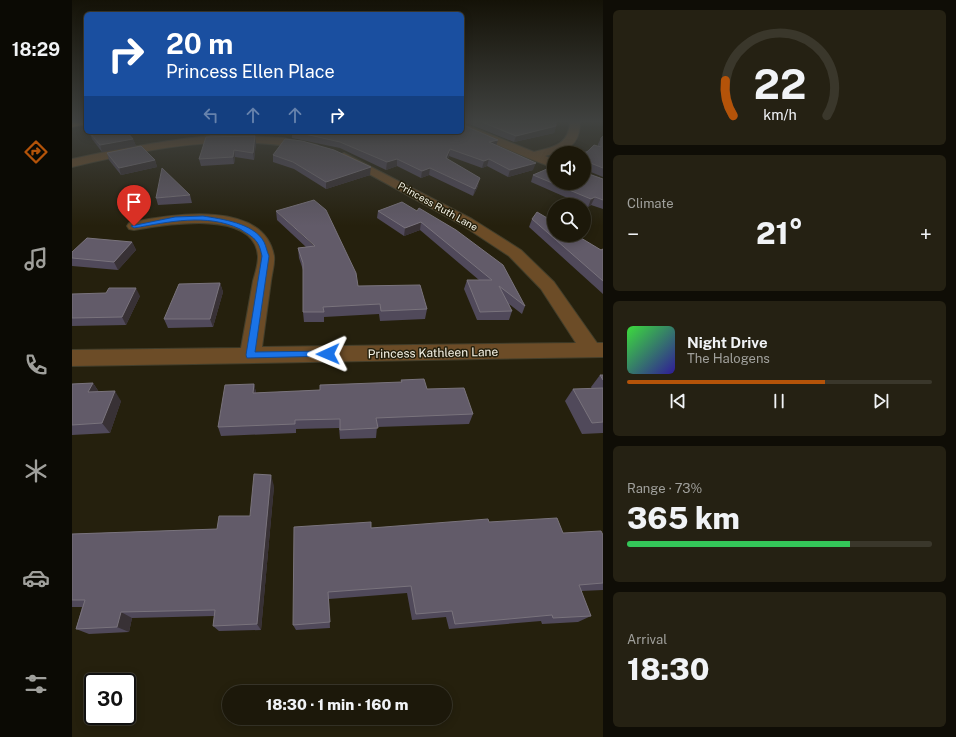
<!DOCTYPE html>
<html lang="en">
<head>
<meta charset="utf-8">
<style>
  :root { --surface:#1c180a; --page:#252113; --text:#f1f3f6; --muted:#a0a09c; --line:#3a372b; --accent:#b45309 }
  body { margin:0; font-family:"Public Sans",sans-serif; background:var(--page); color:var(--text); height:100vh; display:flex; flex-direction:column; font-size:15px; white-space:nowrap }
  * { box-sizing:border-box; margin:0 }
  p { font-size:13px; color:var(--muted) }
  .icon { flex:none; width:22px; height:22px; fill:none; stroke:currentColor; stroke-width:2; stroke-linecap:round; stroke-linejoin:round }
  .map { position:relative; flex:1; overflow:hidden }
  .drawer { display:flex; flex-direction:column; gap:10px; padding:10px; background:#0f0d06; width:353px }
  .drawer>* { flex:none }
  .hud { position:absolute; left:12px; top:12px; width:380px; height:122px; border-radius:6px; box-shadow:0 2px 10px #0003,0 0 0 1px var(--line); background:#1a4fa0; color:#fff; overflow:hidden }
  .fabs { position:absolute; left:475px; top:146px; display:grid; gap:8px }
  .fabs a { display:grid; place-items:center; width:44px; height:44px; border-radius:50%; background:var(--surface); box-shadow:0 2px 10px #0003,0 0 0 1px var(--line); font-size:20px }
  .speed { position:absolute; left:12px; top:673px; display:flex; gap:8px; font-size:20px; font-weight:700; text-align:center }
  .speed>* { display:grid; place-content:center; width:52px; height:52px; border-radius:50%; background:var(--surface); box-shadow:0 2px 10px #0003,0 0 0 1px var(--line); line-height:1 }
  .speed .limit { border:2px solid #111; border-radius:6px; background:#fff; color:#111 }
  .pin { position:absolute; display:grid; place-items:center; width:34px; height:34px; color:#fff; margin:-41px -17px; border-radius:50% 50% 50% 0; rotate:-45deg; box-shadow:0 0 4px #0007 }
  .pin .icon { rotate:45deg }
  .me { position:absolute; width:44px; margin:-22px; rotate:269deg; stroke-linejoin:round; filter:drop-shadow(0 0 3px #0008) }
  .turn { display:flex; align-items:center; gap:14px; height:84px; padding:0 16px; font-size:18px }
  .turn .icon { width:52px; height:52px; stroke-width:2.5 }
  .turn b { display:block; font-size:28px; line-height:34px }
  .lanes { display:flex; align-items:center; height:38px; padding:0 16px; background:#0003; justify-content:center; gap:20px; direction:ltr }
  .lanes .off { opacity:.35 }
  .big { font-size:30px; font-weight:800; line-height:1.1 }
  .drawer .tile { flex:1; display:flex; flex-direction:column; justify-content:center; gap:6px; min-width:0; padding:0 14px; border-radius:6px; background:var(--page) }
  .drawer .dial { align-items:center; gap:0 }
  .dial svg { height:104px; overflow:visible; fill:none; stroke:var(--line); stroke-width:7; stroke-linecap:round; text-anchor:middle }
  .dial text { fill:var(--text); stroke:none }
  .song { display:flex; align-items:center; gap:12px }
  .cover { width:48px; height:48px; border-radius:6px; background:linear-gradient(135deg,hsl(120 70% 55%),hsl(250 70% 35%)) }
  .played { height:4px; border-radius:2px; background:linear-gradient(90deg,var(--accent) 65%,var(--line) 65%) }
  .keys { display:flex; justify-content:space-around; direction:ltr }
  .heat { display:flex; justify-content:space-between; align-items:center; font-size:22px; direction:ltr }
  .charge { height:6px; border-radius:3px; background:linear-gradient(90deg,#34c759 73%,var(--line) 0) }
  .trip { position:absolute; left:150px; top:685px; width:230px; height:40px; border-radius:20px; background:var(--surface); box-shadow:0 2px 10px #0003,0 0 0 1px var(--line); font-weight:800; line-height:40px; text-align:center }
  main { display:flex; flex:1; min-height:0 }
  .dock { display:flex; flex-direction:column; width:72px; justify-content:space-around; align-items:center; background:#0b0a04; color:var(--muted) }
  .dock .icon { width:28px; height:28px }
  .dock .active { color:var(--accent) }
  .dock b { font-size:18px; color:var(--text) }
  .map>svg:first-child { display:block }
</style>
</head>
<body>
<main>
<nav class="dock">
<b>18:29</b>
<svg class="icon active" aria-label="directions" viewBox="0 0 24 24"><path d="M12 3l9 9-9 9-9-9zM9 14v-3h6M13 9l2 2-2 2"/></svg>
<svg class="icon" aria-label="music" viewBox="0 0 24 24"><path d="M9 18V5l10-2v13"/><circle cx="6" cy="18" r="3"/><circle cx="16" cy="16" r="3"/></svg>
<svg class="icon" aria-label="phone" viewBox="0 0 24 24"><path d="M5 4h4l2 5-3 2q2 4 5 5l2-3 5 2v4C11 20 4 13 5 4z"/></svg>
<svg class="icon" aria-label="climate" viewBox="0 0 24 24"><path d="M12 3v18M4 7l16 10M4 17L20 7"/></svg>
<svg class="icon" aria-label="car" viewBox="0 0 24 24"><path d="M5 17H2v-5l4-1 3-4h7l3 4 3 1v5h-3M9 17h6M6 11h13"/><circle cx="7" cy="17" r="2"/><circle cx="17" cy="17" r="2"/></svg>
<svg class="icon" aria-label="filters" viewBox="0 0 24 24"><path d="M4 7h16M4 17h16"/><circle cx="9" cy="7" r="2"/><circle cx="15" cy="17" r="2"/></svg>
</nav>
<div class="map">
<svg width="531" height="737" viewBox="0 0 531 737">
  <rect width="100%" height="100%" fill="#25200d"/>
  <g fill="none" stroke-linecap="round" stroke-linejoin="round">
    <g stroke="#423e2b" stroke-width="2">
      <path id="minor" d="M 498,122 L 508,122 C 508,147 493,151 473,156 L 482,160 L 482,168 L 456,158 L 390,130 L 390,123 L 462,152 C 481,147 497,145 498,122 Z
        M 150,135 L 211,138 L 245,145 L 247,147 L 241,150 C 153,133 85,147 0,167 L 0,159 C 50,148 99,139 150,135 Z
        M 272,153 L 400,219 L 449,250 L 482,282 L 525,343 L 531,343 L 531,357 L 0,366 L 0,350 L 169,348 C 173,326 177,304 181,281 C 183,274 186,265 186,257 C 184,208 92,225 62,230 L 57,229 L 55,226 L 57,223 L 62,222 C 101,214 192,200 202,256 C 203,263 200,273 199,281 C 196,303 193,325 190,347 L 504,343 L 469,289 L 437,256 L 390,225 L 268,158 L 266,156 Z"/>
    </g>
    <g stroke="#423e2b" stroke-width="2">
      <path id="major" d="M 0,122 L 14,122 L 14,124 L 0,127 Z"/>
    </g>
    <use href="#minor" fill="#6c4c27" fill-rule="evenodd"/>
    <use href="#major" fill="#b87518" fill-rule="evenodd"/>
  </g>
  <path fill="#50495a" d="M 392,122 L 484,122 L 484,126 L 482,133 L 442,142 Z
    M 391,125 L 425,145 L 461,170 L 436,177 L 415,166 L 410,168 L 377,156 L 376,159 L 406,186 L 401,196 L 357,175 L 349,178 L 325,166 L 314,170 L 268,148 L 220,138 L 220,132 L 390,132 Z
    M 17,132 L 61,139 L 64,146 L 30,152 L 20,139 Z
    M 138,132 L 186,132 L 185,134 L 138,136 Z
    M 531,136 L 531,177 L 514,170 L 514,173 L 531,179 L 531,209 L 519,205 L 516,207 L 459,182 L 461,175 L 526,146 L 526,144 L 529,138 Z
    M 184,143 L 182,160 L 163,157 L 162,164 L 129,166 L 127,159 Z
    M 35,153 L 83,160 L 85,167 L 49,175 L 37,160 Z
    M 201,155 L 298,175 L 254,189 L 222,169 L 201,162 Z
    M 118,195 L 120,203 L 86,205 L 84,198 Z
    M 330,202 L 453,306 L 450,314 L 437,304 L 440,311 L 437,320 L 405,320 L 392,289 L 395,280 L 407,280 L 348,230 L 332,236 L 305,218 L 306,211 Z
    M 204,211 L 286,286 L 355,309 L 353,319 L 308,321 L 307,314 L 252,317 L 252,322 L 232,322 L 231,312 L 231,270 L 227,258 L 226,248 L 234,247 L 205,220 Z
    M 460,219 L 529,250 L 531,249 L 531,294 L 457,227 Z
    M 60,242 L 64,250 L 46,270 L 0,266 L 0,258 Z
    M 148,283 L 151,292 L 141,327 L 96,328 L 92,319 Z
    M 0,294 L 68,296 L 54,325 L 0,326 Z
    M 528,375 L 531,375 L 531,433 L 510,434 L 493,401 L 501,389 L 520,389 L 519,387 Z
    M 329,380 L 355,389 L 401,414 L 397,424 L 305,427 L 304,438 L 268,439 L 267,428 L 224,429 L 224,433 L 149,436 L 146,427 L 182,384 L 184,393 L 248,390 L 329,382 Z
    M 21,383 L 27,392 L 49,401 L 38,433 L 0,435 L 0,384 Z
    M 202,486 L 189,630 L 147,631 L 141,626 L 142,616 L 60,618 L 57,632 L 17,634 L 4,629 L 10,607 L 0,607 L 0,534 L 145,529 L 178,516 Z
    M 417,522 L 491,533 L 531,535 L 531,590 L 509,591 L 519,616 L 506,622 L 470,624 L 469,621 L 377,629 L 374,617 L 340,620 L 335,593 L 257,599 L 258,628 L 224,630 L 221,625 L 299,528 Z"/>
  <path fill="#383135" d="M 484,126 L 482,133 L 442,142 L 444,136 Z
    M 183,136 L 184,143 L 182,160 L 181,153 Z
    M 61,139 L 64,146 L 30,152 L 28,145 Z
    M 426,140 L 424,146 L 417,142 Z
    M 378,149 L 377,156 L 373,165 L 374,158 Z
    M 162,150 L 163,157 L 162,164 L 161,157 Z
    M 325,159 L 325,166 L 314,170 L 315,162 Z
    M 417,159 L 415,166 L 410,168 L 412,161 Z
    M 83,160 L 85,167 L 49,175 L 47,168 Z
    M 464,163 L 461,170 L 436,177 L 438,170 Z
    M 299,167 L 298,175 L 254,189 L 254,182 Z
    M 358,168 L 357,175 L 349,178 L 350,171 Z
    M 408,178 L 406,186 L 401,196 L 403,189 Z
    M 523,197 L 519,205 L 516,207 L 519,199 Z
    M 349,222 L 348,230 L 332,236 L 333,228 Z
    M 60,242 L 64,250 L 46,270 L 42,262 Z
    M 148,283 L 151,292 L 141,327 L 138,319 Z
    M 64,288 L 68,296 L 54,325 L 50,317 Z
    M 21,383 L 28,394 L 16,392 Z
    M 182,384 L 184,393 L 181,393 Z
    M 43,391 L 49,401 L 38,433 L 30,423 Z
    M 199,475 L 202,486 L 189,630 L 185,624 Z
    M 49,612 L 60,618 L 57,632 L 45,627 Z"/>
  <path fill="#625b69" stroke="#79737c" d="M 390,122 L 391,125 L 426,140 L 417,142 L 464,163 L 438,170 L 417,159 L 412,161 L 378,149 L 374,158 L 408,178 L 403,189 L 358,168 L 350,171 L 325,159 L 315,162 L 268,142 L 224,132 L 390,132 Z
    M 410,122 L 484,122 L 484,126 L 444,136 Z
    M 17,132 L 55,132 L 61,139 L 28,145 Z
    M 183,136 L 181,153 L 162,150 L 161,157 L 127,159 L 134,137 Z
    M 531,136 L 531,168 L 516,162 L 514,164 L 514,173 L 531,179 L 531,200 L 523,197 L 519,199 L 461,175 L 482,166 L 482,183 L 512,183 L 512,153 L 511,153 L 515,152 L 522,145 L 529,147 L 529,138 Z
    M 213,139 L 230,141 L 262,150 L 299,167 L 254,182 L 221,162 L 201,155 Z
    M 69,146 L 83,160 L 47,168 L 35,153 Z
    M 90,168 L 118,195 L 84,198 Z
    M 242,200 L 254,210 L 284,273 L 286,286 L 348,285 L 355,309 L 309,311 L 308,304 L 251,307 L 252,312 L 231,312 L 231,263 L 226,248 L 243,246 L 204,211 Z
    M 330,202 L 345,211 L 347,208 L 384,230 L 431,265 L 453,306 L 427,286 L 440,311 L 408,312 L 395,280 L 420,280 L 349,222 L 333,228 L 306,211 Z
    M 465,212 L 482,222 L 482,235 L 504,235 L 529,250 L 531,249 L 531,281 L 460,219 Z
    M 15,238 L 60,242 L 42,262 L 0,258 L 0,252 Z
    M 148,283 L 138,319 L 92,319 L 107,284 Z
    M 37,288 L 64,288 L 50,317 L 0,318 L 0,294 L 34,293 Z
    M 528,375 L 531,375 L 531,380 Z
    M 352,379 L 355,389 L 392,388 L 401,414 L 304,418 L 306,428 L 268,430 L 268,419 L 223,420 L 223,424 L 146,427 L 153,385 L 182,384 L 181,393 L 248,390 L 248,385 L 330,382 L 329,380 Z
    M 21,383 L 16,392 L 43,391 L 30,423 L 0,425 L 0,384 Z
    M 531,388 L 531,422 L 520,423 L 501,389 Z
    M 182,474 L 199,475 L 185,624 L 141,626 L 143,610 L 49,612 L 45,627 L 4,629 L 13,600 L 0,600 L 0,534 L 145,529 L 147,516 L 178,516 Z
    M 485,518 L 491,533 L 529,531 L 531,535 L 531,583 L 507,585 L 519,616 L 481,618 L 480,615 L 383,624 L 380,611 L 344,614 L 339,586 L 256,592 L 258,622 L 221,625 L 222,527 L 299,522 L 299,528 L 416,519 L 417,522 Z"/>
  <linearGradient id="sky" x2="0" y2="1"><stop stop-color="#141207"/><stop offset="0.54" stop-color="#404240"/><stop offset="1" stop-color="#404240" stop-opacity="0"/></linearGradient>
  <rect width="531" height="226" fill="url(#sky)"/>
  <path fill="#1a73e8" stroke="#114b97" d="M 131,216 C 149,219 182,223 192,242 C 194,246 195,252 197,256 L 183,352 L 256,351 L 259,352 L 259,356 L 175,358 L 174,355 L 190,256 C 189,252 188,246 185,242 C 181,236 174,233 168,229 C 134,213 97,222 62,228 L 59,226 L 103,217 Z"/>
  <g text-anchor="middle" stroke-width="3" stroke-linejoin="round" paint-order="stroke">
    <g font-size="10" fill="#f5f3e6" stroke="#25200d">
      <text transform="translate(366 206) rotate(29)" y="4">Princess Ruth Lane</text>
    </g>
    <g font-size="12" fill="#f5f3e6" stroke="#25200d">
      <text transform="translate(361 353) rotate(-1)" y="4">Princess Kathleen Lane</text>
    </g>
  </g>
</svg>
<div class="fabs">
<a><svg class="icon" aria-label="sound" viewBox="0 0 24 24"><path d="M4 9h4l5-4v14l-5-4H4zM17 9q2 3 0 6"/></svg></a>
<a><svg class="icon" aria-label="search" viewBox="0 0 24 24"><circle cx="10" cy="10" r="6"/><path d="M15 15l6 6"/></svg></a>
</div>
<div class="speed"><div class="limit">30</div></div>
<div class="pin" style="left:62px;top:226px;background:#d93025"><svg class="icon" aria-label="arrive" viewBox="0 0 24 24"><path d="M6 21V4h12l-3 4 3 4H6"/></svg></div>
<svg class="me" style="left:256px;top:354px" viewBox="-20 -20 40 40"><path d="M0-17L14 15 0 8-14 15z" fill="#1a73e8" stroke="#fff" stroke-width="4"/></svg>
<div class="trip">18:30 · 1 min · 160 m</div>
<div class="hud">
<div class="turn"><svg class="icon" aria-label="right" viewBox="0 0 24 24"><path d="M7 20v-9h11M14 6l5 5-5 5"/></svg><div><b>20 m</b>Princess Ellen Place</div></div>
<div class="lanes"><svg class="icon off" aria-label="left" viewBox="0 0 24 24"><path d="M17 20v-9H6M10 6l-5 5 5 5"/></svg><svg class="icon off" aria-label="ahead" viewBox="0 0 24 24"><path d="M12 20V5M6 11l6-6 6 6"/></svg><svg class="icon off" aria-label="ahead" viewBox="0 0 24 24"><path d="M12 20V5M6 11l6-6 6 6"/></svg><svg class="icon" aria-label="right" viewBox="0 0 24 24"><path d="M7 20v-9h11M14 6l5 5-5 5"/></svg></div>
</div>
</div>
<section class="drawer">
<div class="tile dial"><svg viewBox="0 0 100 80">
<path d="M14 69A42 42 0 1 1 86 69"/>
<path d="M14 69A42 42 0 0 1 8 42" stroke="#b45309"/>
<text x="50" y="56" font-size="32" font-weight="700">22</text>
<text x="50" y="72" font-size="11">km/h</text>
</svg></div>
<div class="tile"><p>Climate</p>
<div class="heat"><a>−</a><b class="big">21°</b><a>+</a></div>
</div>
<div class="tile">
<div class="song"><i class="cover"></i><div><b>Night Drive</b><p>The Halogens</p></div></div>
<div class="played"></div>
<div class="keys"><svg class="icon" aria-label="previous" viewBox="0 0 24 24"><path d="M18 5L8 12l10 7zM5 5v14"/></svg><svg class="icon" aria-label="pause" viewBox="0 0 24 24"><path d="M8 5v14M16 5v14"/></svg><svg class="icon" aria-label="next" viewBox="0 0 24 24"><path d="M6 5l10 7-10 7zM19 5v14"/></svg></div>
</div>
<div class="tile"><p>Range · 73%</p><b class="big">365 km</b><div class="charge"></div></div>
<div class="tile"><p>Arrival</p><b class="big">18:30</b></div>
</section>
</main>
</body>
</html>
